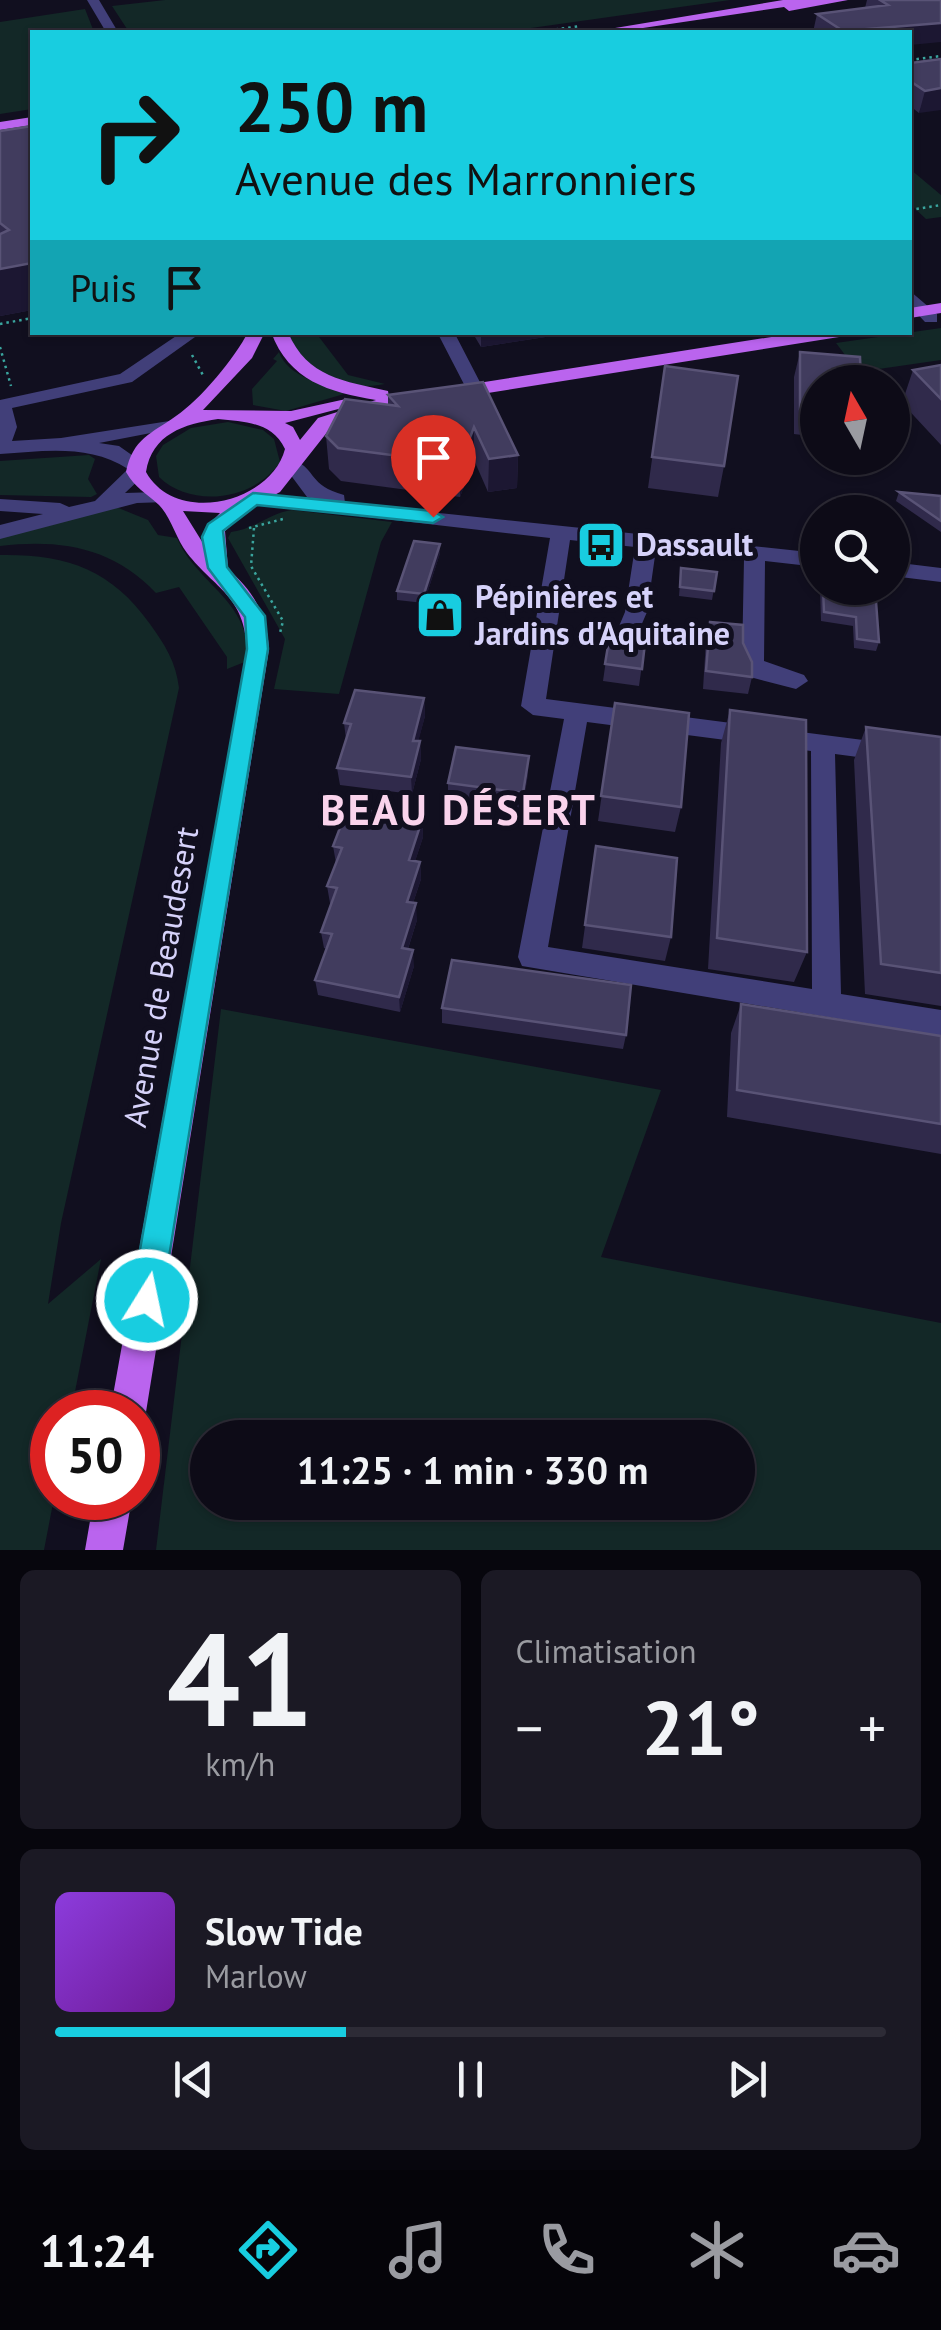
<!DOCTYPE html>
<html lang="fr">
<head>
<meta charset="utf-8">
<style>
  :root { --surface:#0d0b17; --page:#1b1924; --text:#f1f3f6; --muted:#9a9ba1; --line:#2d2b36; --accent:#18cde0 }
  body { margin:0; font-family:"PT Sans",sans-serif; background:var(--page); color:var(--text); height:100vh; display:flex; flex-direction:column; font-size:38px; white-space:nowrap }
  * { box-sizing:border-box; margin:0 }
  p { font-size:32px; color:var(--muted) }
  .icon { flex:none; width:55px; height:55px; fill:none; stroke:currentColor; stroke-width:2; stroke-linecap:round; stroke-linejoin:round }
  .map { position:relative; height:1550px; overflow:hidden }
  .details { display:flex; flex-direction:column; gap:20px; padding:20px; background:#07060d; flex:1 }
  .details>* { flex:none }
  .hud { position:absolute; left:30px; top:30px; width:882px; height:305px; border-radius:0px; box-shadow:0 2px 8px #0004,0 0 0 2px var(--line); background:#18cde0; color:#111; overflow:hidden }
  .needle { width:65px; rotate:351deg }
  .controls { position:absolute; left:800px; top:365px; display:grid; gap:20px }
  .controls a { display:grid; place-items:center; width:110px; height:110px; border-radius:50%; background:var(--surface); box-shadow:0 2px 8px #0004,0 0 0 2px var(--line); font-size:50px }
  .speed { position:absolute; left:30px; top:1390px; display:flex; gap:20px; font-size:50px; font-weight:700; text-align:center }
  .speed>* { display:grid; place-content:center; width:130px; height:130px; border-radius:50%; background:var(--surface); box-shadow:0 2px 8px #0004,0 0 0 2px var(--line); line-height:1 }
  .speed .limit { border:15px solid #d22; background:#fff; color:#111 }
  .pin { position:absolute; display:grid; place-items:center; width:85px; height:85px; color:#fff; margin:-102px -42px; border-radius:50% 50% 50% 0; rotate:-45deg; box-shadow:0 0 10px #0007 }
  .pin .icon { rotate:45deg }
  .me { position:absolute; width:110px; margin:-55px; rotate:10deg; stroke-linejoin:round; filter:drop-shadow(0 0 8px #0008) }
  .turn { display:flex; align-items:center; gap:35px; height:210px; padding:0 40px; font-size:45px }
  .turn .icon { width:130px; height:130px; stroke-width:2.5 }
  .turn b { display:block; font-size:70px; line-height:85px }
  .then { display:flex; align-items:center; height:95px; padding:0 40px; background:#0003; gap:20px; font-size:38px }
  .big { font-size:75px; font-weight:800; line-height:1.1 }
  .details .widget { flex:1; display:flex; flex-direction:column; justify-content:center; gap:15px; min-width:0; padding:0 35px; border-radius:15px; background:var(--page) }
  .details .dial { align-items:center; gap:0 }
  .dial b { font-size:130px; line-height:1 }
  .song { display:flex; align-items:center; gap:30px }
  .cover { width:120px; height:120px; border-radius:15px; background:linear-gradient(135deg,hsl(270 70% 55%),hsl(280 70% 35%)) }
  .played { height:10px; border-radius:5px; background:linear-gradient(90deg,var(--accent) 35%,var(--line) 35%) }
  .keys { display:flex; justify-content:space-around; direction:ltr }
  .heat { display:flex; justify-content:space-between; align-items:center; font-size:55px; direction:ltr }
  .details .tiles { flex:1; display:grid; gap:20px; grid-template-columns:1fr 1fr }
  .widget:last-child { grid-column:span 2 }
  .trip { position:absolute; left:190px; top:1420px; width:565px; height:100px; border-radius:50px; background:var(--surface); box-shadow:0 2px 8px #0004,0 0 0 2px var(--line); font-weight:800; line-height:100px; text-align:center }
  .dock { display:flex; height:160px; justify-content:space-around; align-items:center; background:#050409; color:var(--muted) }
  .dock .icon { width:70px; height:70px }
  .dock .on { color:var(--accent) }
  .dock b { font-size:45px; color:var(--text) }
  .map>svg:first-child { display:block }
</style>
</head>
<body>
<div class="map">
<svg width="941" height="1550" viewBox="0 0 941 1550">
  <rect width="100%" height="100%" fill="#110f1f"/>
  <path fill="#132827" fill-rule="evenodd" d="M 165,0 L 730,0 L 502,32 L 129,32 L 112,6 Z
    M 85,9 L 94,32 L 32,32 L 32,109 L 0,114 L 0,22 Z
    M 910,169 L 941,195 L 941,217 L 926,219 L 910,204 Z
    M 941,328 L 941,360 L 858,372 L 836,343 Z
    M 293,333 L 316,333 L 348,375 L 385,384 C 335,392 320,378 289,343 Z
    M 279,352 C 288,378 324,383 344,394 L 286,411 L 253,405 L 252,389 L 277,361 L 273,359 Z
    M 228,422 L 263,430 L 274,439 L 280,462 C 255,500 192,509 159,477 L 156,456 L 163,445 L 191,428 Z
    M 89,455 L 95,459 L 88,479 L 97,494 L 91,497 L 0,495 L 0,461 Z
    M 116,507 L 148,520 L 158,535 L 177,538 C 197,585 253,602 247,661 L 227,669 L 227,657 L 179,587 L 156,593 C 112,547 61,539 0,546 L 0,535 Z
    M 292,510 L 392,522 L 381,542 L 339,694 L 274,689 L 285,639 L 228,538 L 231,532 C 255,529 270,513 292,510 Z
    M 0,555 C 66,554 111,569 150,624 C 165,645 176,662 179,688 L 61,1223 L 48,1304 L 101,1259 L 71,1412 L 52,1412 L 54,1498 L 44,1550 L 0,1550 Z
    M 221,1009 L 661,1090 L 601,1257 L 941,1323 L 941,1550 L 156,1550 ZM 208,1438 L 738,1438 L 738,1502 L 208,1502 Z"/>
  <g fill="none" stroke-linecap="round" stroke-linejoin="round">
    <path stroke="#3aa59e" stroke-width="2.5" stroke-dasharray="2.5 4" stroke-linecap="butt" d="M 536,32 L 581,26
      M 910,60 L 941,56
      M 910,210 L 941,205
      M 0,324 L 32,318
      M 0,347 L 11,386
      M 192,355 L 204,377
      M 249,528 L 283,519
      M 254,528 L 251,566 L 283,621 L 280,633"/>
    <path stroke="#3aa59e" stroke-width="5" stroke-dasharray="6 10" stroke-linecap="butt" d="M 138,1458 L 141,1438"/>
    <path fill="#413f79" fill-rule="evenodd" d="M 87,0 L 99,0 L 118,32 L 106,32 Z
      M 910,291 L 937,314 L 937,322 L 925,322 L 910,306 Z
      M 182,332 L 202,332 L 132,382 L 12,408 L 17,427 L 12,441 L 61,438 L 182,419 L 182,427 L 99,443 L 119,446 L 146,465 L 143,476 L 125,493 L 159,492 L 169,498 L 166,502 L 137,503 L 0,539 L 0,525 L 43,514 L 0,511 L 0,499 L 60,503 L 69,507 L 95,501 L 128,469 C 89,444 45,451 0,454 L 0,400 L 120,374 Z
      M 437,332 L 454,332 L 483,388 L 480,392 L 468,392 Z
      M 294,460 C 317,470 308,485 344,495 L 345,503 L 818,553 L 818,567 L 765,561 L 764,661 L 804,675 L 808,681 L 796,689 L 750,677 L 742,661 L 744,559 L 656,549 L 647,612 L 631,649 L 623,651 L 612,643 L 625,612 L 635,547 L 570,540 L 546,699 L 941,750 L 941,768 L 835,754 L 841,994 L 941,1010 L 941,1036 L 522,966 L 518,957 L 564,719 L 533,715 L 521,706 L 550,538 L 246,503 L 246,495 L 253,493 L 315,499 L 307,497 L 284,466 ZM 587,722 L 811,751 L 812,989 L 548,947 Z
      M 892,562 L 941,568 L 941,582 L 892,576 Z"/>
    <path fill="#ba64ee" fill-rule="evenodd" d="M 783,0 L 848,0 L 789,11 L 784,7 L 616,32 L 591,32 Z
      M 32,117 L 32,125 L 0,130 L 0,122 Z
      M 941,303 L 941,313 L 910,318 L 910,308 Z
      M 248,332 L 265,332 L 252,358 L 203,410 L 291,411 L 346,399 L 346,407 L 285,423 L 293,427 L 300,440 L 318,418 L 376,400 C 329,392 289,381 271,332 L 288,332 C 307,378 345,381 388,391 L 389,397 L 803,332 L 847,332 L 839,337 L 368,412 L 332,426 L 280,492 L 252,507 L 225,531 L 228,569 C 254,592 267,614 269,649 L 146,1412 L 138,1426 L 138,1412 L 110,1412 L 247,649 C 244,595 216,590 187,553 C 176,539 171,517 159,505 C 146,493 135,488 126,472 C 133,438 151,434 176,416 C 200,400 235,358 248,332 ZM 218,419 C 246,422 272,422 285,449 C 271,503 176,526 146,472 C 152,434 184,424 218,419 ZM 183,511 L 220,513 L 205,529 L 206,548 Z
      M 94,1498 L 132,1498 L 123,1550 L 85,1550 Z"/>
  </g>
  <path fill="#302a4b" d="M 867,0 L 941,0 L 910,32 L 813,32 L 817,14 L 865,8 Z
    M 941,59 L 919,113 L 910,106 L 910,63 Z
    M 32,126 L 32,310 L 0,316 L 0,131 Z
    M 472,332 L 552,332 L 552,336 L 481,347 Z
    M 800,352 L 818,382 L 818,437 L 794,434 L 794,377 Z
    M 941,365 L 941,445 L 902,403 L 913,370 Z
    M 665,366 L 724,466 L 718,497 L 648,488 Z
    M 483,382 L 518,455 L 517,488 L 488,492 L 474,460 L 460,497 L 341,481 L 329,469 L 326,436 L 388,405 L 388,395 Z
    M 899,492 L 941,496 L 941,532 L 896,501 Z
    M 440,553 L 424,603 L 397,600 L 397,591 Z
    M 681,568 L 717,572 L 712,600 L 679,596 Z
    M 820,588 L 875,588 L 879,642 L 876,651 L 854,648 L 853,626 L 821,621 Z
    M 710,622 L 743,643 L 752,677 L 748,694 L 703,689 L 706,640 Z
    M 645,643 L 639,686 L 603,681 L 608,646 L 614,647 Z
    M 424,698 L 425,716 L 418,741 L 420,741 L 421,759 L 412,794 L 340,785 L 337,768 L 346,739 L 344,723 Z
    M 615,703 L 681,807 L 675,832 L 598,821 Z
    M 730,710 L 807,952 L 794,982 L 708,969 L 721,743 Z
    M 866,727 L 941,737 L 941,1006 L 865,994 L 854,760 Z
    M 528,774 L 522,810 L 448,800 L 448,783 Z
    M 422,820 L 423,837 L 415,861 L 420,862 L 421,879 L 413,903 L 417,920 L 408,949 L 414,966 L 400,1012 L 318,995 L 315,980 L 327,949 L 324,948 L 321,932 L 332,903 L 330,903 L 327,886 L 336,863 L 333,846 Z
    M 596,846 L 671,937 L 665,961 L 582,948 Z
    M 741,1004 L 941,1036 L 941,1154 L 727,1117 L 731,1033 Z
    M 442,1008 L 626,1035 L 623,1049 L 442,1023 Z"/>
  <path fill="#1c1732" d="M 941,23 L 941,42 L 910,45 L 910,32 L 843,32 Z
    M 941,88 L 941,110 L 919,113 L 925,91 Z
    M 32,263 L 32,310 L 0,316 L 0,269 Z
    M 481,332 L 552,332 L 552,336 L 481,347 Z
    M 474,427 L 474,460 L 460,497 L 460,464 Z
    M 518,455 L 517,488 L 488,492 L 489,459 Z
    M 440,544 L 440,553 L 424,603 L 424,594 Z
    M 424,698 L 425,716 L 414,758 L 413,741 Z
    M 420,741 L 421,759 L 412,794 L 411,777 Z
    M 529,756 L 528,774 L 522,810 L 523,793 Z
    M 422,820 L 423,837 L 410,877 L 409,860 Z
    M 420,862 L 421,879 L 408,918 L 407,902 Z
    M 416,903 L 417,920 L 403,964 L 402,948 Z
    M 413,950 L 414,966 L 400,1012 L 399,997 Z"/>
  <path fill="#413c5e" stroke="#595376" stroke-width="2.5" d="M 880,0 L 941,0 L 941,23 L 843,31 L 817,14 L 888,5 Z
    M 941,59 L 941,88 L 925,91 L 910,81 L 910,63 Z
    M 32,126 L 32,263 L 0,269 L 0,234 L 9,230 L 0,223 L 0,131 Z
    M 800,352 L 860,357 L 861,382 L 818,382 L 818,410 L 800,409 Z
    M 941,365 L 941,399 L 913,370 Z
    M 665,366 L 738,376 L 724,466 L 652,457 Z
    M 483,382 L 518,455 L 489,459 L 474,427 L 460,464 L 338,448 L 326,436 L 345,399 L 398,406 L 388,395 Z
    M 899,492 L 941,496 L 941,521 Z
    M 414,541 L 440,544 L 424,594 L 397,591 Z
    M 681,568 L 717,572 L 714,591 L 680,587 Z
    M 823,588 L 875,588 L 879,642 L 857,639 L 856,617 L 824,612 Z
    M 710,622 L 743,625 L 743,643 L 752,662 L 752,677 L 706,671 Z
    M 615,638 L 645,643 L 642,669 L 605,664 L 608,646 L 614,647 Z
    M 355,690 L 424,698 L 413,741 L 420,741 L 411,777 L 337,768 L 351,724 L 344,723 Z
    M 615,703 L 689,713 L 681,807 L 601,796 Z
    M 730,710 L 806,720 L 807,952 L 717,938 Z
    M 866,727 L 941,737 L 941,973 L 881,964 Z
    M 456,747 L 529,756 L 523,793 L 448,783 Z
    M 348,807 L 422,820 L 409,860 L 420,862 L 407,902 L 416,903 L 402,948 L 413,950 L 399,997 L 315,980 L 332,934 L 321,932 L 337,888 L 327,886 L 342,848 L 333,846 Z
    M 596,846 L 677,858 L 671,937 L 585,925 Z
    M 452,960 L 631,985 L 626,1035 L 442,1008 Z
    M 741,1004 L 941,1036 L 941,1124 L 737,1090 Z"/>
  <path fill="#18cde0" stroke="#108592" stroke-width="2.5" d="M 253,493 L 433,511 L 443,517 L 433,523 L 257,505 L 223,531 L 227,567 L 265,616 L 268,649 L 162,1300 L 158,1311 L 147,1315 L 136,1311 L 131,1300 L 247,649 L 245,617 L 208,568 L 202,537 L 208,524 Z"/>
  <defs>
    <g id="bus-square" transform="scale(2.5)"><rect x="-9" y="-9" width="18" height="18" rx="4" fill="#18cde0" stroke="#110f1f"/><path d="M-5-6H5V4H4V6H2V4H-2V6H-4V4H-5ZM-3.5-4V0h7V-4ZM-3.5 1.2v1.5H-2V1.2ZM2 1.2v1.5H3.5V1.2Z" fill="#111"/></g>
    <g id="shop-square" transform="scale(2.5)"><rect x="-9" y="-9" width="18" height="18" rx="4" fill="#18cde0" stroke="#110f1f"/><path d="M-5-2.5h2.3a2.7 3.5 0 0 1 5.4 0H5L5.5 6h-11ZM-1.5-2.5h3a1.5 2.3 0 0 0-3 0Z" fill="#111"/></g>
  </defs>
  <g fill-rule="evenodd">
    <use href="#bus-square" x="601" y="545"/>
    <use href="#shop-square" x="440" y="615"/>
  </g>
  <g text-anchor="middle" stroke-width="10" stroke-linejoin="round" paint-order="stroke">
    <g font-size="32" font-weight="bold" fill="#d6d2fa" stroke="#110f1f" text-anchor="start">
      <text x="636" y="556">Dassault</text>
      <text x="475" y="608">Pépinières et<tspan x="475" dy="37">Jardins d'Aquitaine</tspan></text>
    </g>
    <g font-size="32" fill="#d6d2fa" stroke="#110f1f">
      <text transform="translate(161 977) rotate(-80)" y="11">Avenue de Beaudesert</text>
    </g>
    <g font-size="42" font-weight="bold" letter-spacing="2.5" fill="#fad3ec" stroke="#110f1f">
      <text x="459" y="825">BEAU DÉSERT</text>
    </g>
  </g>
</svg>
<div class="controls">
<a><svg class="needle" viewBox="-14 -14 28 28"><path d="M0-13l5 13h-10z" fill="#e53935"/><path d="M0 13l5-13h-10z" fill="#9a9ba1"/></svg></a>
<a><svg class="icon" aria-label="search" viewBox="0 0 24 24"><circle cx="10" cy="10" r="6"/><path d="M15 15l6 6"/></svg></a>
</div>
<div class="speed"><div class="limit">50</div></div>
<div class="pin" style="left:433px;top:517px;background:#d93025"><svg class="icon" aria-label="arrive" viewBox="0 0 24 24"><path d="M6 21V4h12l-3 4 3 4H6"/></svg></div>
<svg class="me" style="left:147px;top:1300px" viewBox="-20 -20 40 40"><circle r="17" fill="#18cde0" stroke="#fff" stroke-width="3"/><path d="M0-11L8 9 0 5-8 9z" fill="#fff"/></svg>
<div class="trip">11:25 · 1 min · 330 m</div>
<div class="hud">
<div class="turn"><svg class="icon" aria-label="right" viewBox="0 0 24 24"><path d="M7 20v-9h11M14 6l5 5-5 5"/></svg><div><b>250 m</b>Avenue des Marronniers</div></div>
<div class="then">Puis<svg class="icon" aria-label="arrive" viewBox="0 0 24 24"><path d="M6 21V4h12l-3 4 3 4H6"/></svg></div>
</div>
</div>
<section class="details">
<div class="tiles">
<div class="widget dial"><b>41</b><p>km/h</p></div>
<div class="widget"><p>Climatisation</p>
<div class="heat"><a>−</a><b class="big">21°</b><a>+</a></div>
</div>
<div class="widget">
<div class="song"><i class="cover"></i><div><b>Slow Tide</b><p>Marlow</p></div></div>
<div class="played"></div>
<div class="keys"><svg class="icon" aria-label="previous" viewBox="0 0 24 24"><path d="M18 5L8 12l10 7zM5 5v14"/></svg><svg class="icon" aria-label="pause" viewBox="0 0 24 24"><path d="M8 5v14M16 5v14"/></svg><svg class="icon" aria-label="next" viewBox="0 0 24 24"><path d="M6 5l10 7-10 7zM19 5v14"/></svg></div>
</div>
</div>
</section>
<nav class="dock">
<b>11:24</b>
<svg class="icon on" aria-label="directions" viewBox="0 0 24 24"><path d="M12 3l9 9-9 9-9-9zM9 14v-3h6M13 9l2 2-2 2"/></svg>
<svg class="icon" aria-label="music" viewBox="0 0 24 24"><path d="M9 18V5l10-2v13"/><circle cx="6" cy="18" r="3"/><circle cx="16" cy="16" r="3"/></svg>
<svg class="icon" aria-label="phone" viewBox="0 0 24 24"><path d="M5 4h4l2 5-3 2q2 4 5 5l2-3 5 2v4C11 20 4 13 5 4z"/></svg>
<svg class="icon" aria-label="climate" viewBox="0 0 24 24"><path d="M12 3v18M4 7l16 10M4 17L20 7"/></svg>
<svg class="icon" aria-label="car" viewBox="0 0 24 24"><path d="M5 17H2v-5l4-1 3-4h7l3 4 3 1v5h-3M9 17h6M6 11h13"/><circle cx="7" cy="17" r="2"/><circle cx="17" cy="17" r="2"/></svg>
</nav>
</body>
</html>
